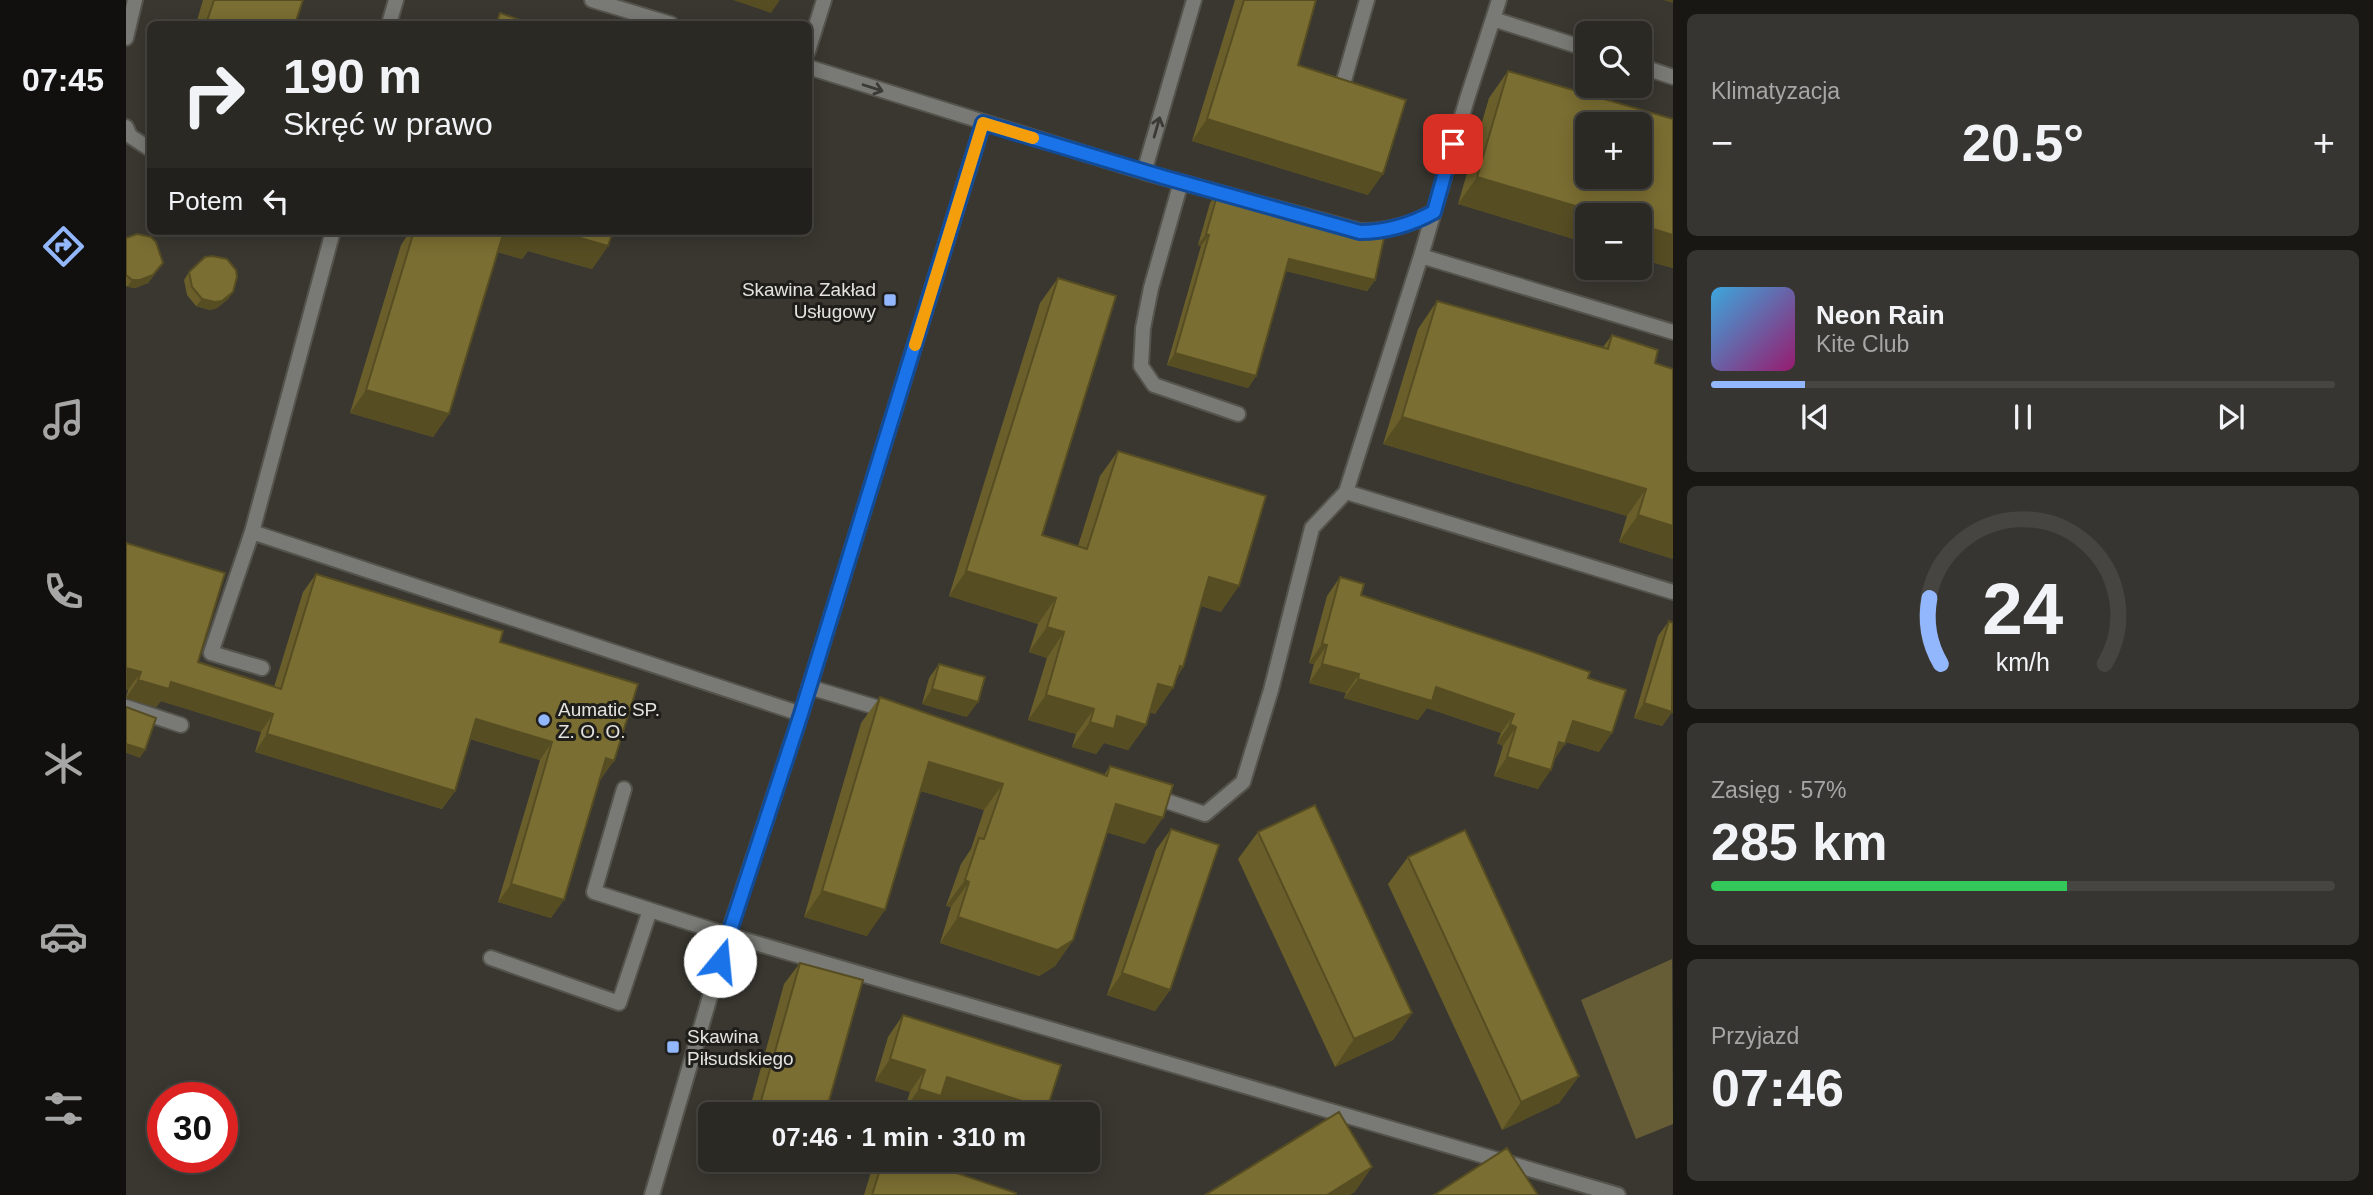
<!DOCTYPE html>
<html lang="pl">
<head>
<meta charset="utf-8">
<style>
  :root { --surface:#2b2924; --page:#373531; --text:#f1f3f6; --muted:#a6a6a6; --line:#474541; --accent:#93b7fd }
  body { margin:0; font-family:Arial,sans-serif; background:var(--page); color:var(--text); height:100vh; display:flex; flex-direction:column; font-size:26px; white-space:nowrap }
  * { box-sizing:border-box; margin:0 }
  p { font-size:23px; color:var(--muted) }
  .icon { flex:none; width:38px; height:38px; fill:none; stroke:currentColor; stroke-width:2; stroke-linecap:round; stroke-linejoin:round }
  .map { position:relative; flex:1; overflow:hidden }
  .drawer { display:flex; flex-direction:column; gap:14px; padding:14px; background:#181714; width:700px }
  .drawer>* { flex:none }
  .guide { position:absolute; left:21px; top:21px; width:665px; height:214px; border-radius:10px; box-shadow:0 4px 18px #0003,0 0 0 2px var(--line); background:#2b2924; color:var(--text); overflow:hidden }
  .buttons { position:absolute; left:1449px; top:21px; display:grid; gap:14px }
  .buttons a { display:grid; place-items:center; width:77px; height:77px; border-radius:10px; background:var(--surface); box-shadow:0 4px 18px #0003,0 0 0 2px var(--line); font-size:35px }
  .speed { position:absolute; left:21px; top:1082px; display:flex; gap:14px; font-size:35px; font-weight:700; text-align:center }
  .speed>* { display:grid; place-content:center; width:91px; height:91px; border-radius:50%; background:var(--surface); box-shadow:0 4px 18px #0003,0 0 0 2px var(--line); line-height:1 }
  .speed .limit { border:10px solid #d22; background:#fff; color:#111 }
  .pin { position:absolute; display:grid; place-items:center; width:60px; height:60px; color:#fff; margin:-30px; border-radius:14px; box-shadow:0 4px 10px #0006 }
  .me { position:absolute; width:77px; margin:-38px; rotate:17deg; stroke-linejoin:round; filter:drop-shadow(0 0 5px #0008) }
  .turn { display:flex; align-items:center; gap:24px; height:147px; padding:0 21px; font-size:32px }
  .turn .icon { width:91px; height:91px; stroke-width:2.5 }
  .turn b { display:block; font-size:49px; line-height:60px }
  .then { display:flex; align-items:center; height:66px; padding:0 21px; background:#0003; gap:14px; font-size:26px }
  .big { font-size:52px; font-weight:700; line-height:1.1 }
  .drawer .card { flex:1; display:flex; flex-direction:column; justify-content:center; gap:10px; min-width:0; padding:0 24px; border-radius:10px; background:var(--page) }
  .drawer .dial { align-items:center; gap:0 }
  .dial svg { height:182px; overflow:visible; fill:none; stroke:var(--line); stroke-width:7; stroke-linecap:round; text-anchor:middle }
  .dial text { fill:var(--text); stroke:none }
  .song { display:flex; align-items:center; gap:21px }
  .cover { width:84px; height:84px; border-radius:10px; background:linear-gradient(135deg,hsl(200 70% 55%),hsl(320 70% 35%)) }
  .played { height:7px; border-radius:4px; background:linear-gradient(90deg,var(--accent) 15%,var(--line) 15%) }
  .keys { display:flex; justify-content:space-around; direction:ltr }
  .heat { display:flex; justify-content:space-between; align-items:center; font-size:38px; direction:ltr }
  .charge { height:10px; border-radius:5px; background:linear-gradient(90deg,#34c759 57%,var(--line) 0) }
  .trip { position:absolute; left:572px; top:1102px; width:402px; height:70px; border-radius:10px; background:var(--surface); box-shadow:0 4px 18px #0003,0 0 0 2px var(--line); font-weight:700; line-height:70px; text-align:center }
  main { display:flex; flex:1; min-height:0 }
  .tabs { display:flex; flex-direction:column; width:126px; justify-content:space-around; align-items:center; background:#11100e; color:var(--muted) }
  .tabs .icon { width:49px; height:49px }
  .tabs .on { color:var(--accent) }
  .tabs b { font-size:32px; color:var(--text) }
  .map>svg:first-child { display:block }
</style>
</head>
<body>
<main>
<nav class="tabs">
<b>07:45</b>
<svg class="icon on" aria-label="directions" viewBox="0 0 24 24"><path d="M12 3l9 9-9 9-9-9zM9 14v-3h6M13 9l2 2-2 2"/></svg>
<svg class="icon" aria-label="music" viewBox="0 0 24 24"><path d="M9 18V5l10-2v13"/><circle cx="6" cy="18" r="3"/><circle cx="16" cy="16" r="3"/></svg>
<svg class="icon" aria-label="phone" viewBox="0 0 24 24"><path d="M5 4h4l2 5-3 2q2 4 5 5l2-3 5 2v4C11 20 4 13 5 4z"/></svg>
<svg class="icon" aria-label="climate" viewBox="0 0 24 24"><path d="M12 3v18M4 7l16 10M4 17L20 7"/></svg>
<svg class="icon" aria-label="car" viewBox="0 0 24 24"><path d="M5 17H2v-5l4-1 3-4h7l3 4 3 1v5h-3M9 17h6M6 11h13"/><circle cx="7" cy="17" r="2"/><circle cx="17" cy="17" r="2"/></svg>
<svg class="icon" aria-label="filters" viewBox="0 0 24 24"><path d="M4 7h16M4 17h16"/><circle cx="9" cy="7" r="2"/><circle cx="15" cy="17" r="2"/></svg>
</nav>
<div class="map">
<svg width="1547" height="1195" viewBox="0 0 1547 1195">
  <rect width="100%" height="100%" fill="#393730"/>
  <path fill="#665d37" d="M 1546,959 L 1547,1124 L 1510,1139 L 1455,1000 Z"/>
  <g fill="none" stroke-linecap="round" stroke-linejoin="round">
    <g stroke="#54534c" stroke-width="18">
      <path id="lane" d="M 466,0 L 545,24
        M 1373,0 L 1367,19 L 1461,49
        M 1367,19 L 1341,99 L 1295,256 L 1547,332
        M 263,24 L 270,0
        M 0,38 L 9,0
        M 682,51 L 698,0
        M 1514,66 L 1547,77
        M 682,67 L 1018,172 L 1068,0
        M 1215,91 L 1241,0
        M 0,127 L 4,136 L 24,149
        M 1018,172 L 1234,231 C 1261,232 1284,225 1308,212
        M 1055,182 L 1025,288 L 1017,328 L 1015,366 L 1028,385 L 1112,414
        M 207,231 L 126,532 L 675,714
        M 1295,256 L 1220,492 L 1547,592
        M 126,532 L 85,653 L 136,668
        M 683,687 L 766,712
        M 0,707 L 55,725
        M 498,789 L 468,892 L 602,935 L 1492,1195
        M 1025,796 L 1079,814 L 1117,782 L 1145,690 L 1186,528 L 1220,492
        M 365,958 L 493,1003 L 524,910"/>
    </g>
    <g stroke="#54534c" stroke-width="18">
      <path id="street" d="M 526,1195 L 602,935 L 675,714 L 857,123"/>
    </g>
    <use href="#lane" stroke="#797975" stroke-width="14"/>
    <use href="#street" stroke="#797975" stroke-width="14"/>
  </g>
  <path fill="#6a5f2b" d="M 77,0 L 177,0 L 169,24 L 70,24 Z
    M 1109,0 L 1190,0 L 1172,65 L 1242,195 L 1066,141 Z
    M 1382,71 L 1547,119 L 1547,268 L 1514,259 L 1461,215 L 1461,243 L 1332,204 L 1363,98 Z
    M 1092,192 L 1249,280 L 1241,291 L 1160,271 L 1130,376 L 1122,388 L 1041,365 L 1075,246 L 1072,245 L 1084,203 Z
    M 284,231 L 487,231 L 482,246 L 466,269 L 402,251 L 396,259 L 372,252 L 323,414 L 307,437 L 224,413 L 275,245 Z
    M 0,238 L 37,263 L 22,283 L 9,288 L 0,286 Z
    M 63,272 L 107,292 L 102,299 L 91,308 L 84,310 L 70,306 L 61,295 L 58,280 Z
    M 932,278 L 916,535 L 952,546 L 974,476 L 992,451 L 1095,612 L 1075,606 L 1057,667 L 1029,714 L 1024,712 L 1020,725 L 1002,750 L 978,743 L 970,754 L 946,747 L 950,734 L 902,720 L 921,658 L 903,652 L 912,624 L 823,596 L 914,303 Z
    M 1311,301 L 1477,347 L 1486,335 L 1529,363 L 1547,559 L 1493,542 L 1501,516 L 1257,444 L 1292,329 Z
    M 0,543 L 72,662 L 148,687 L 177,592 L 190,574 L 374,642 L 475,779 L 474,779 L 425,918 L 372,902 L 414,760 L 344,739 L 329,791 L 316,809 L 129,752 L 135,732 L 35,701 L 30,707 L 0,698 L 2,690 Z
    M 1214,577 L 1235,595 L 1462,678 L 1473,752 L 1440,742 L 1428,760 L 1412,789 L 1368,776 L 1377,746 L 1371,743 L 1375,733 L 1301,708 L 1292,720 L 1218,698 L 1220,693 L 1183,683 L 1188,664 L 1183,663 L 1201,596 Z
    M 1543,621 L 1546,712 L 1536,726 L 1508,718 L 1532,636 Z
    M 813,664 L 841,717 L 796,704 L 803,678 Z
    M 754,697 L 978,775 L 984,766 L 1019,844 L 981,832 L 947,940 L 929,966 L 913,976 L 814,943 L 825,907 L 820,906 L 835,864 L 845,849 L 858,810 L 795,791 L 741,936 L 678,917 L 735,723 Z
    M 1045,829 L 1044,990 L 1029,1011 L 981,995 L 1030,850 Z
    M 1132,832 L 1286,1013 L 1267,1040 L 1209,1067 L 1112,859 Z
    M 1282,857 L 1453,1076 L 1433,1103 L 1376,1130 L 1262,884 Z
    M 674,963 L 699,1115 L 622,1115 L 658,984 Z
    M 777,1015 L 921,1109 L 918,1115 L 856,1115 L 812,1101 L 802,1115 L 792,1115 L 778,1110 L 784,1092 L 749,1081 L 762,1037 Z
    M 753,1160 L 792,1160 L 889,1195 L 738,1195 L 745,1172 Z"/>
  <path fill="#564d23" d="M 607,0 L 654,0 L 645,13 Z
    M 1537,0 L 1547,0 L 1547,3 Z
    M 1081,119 L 1257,174 L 1242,195 L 1066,141 Z
    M 1351,177 L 1480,215 L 1461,215 L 1461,243 L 1332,204 Z
    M 1514,225 L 1547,235 L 1547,268 L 1514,259 Z
    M 376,231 L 430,231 L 482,246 L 466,269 L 402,251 L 396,259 L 363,250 Z
    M 1080,234 L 1083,235 L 1075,246 L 1072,245 Z
    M 1163,259 L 1249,280 L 1241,291 L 1155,270 Z
    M 37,263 L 22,283 L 9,288 L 1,287 L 6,280 Z
    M 107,292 L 102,299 L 91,308 L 84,310 L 70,306 L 76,299 Z
    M 1049,353 L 1130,376 L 1122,388 L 1041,365 Z
    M 240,390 L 323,414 L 307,437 L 224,413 Z
    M 1276,417 L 1520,489 L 1501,516 L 1257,444 Z
    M 1512,515 L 1547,526 L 1547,559 L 1493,542 Z
    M 840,571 L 930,598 L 912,624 L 823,596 Z
    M 1083,577 L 1113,586 L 1095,612 L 1065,603 Z
    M 921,627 L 938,632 L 921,658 L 903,652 Z
    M 1196,644 L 1201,645 L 1188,664 L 1183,663 Z
    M 1196,664 L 1233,674 L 1220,693 L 1183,683 Z
    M 1054,666 L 1057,667 L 1043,687 L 1047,688 L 1029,714 L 1014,709 L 1032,684 Z
    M 0,668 L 15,672 L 2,690 L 0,690 Z
    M 1232,679 L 1310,687 L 1388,714 L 1375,733 L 1301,708 L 1292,720 L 1218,698 Z
    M 12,680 L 45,682 L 147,714 L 135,732 L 35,701 L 30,707 L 0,698 Z
    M 806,689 L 852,702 L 841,717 L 796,704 Z
    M 920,695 L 968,709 L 950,734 L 902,720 Z
    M 1518,703 L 1546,712 L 1536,726 L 1508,718 Z
    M 991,716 L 1020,725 L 1002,750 L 978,743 L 970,754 L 946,747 L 964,722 Z
    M 350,719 L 426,742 L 414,760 L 338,737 Z
    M 1447,721 L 1486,733 L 1473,752 L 1434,740 Z
    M 1384,724 L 1390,727 L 1377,746 L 1371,743 Z
    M 141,734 L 329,791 L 316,809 L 129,752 Z
    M 1433,742 L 1439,744 L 1426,763 Z
    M 0,744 L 19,750 L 14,758 L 0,753 Z
    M 1381,757 L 1425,770 L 1412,789 L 1368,776 Z
    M 480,758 L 488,761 L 475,779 L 467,776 Z
    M 803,762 L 877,784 L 858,810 L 785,788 Z
    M 990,804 L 1037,818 L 1019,844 L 972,830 Z
    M 839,880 L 843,882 L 825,907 L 820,906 Z
    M 385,884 L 438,900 L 425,918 L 372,902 Z
    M 696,891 L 759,910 L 741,936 L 678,917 Z
    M 832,917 L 947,940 L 929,966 L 913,976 L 814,943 Z
    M 996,973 L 1044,990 L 1029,1011 L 981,995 Z
    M 1286,1013 L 1267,1040 L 1209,1067 L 1228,1039 Z
    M 764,1059 L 799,1070 L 784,1092 L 749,1081 Z
    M 1453,1076 L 1433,1103 L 1376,1130 L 1395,1102 Z
    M 821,1077 L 921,1109 L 918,1115 L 856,1115 L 812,1101 L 802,1115 L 792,1115 L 778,1110 L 793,1089 Z
    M 663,1160 L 679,1160 L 676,1164 Z
    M 1246,1167 L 1229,1192 L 1224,1195 L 1201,1195 Z"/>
  <path fill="#7b6e32" stroke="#564d23" stroke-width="2" fill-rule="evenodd" d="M 88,0 L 177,0 L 169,24 L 80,24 Z
    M 1118,0 L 1190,0 L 1172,65 L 1280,100 L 1257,174 L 1081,119 Z
    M 374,13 L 406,24 L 370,24 Z
    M 1382,71 L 1547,119 L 1547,235 L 1514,225 L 1514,215 L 1480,215 L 1351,177 ZM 1461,124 L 1514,124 L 1514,177 L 1461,177 Z
    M 1092,192 L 1215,229 L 1258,238 L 1249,280 L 1163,259 L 1130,376 L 1049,353 L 1083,235 L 1080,234 Z
    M 288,231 L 378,231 L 323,414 L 240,390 Z
    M 395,231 L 414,231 L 412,236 Z
    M 430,231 L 487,231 L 482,246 Z
    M 11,234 L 25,237 L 30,242 L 37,263 L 27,275 L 14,280 L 6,280 L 0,275 L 0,238 Z
    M 86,256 L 101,259 L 110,270 L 111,277 L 107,292 L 96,301 L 89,302 L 76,299 L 66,287 L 63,272 L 79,257 Z
    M 932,278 L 990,296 L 916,535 L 961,549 L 992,451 L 1140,496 L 1113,586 L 1083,577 L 1057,667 L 1054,666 L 1047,688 L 1032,684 L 1020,725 L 991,716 L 988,729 L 964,722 L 968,709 L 920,695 L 938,632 L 921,627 L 930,598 L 840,571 Z
    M 1311,301 L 1482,349 L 1486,335 L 1532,350 L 1529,363 L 1547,369 L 1547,526 L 1512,515 L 1520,489 L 1276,417 Z
    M 0,543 L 99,573 L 72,662 L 155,689 L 190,574 L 377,631 L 374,642 L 512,684 L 488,761 L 480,758 L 438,900 L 385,884 L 426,742 L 350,719 L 329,791 L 141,734 L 147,714 L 45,682 L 43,689 L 12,680 L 15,672 L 0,668 Z
    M 1214,577 L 1238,584 L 1235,595 L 1410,653 L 1464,672 L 1462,678 L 1500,690 L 1486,733 L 1447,721 L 1439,744 L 1433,742 L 1425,770 L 1381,757 L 1390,727 L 1384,724 L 1388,714 L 1310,687 L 1306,701 L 1232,679 L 1233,674 L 1196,664 L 1201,645 L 1196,644 Z
    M 1543,621 L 1547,623 L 1546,712 L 1518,703 Z
    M 813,664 L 859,677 L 852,702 L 806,689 Z
    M 754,697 L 981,776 L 984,766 L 1047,785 L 1037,818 L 990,804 L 947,940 L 931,950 L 832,917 L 843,882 L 839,880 L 853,838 L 858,839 L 877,784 L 803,762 L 759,910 L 696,891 Z
    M 0,707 L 30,718 L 19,750 L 0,744 Z
    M 1189,805 L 1286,1013 L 1228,1039 L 1132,832 Z
    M 1045,829 L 1093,845 L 1044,990 L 996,973 Z
    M 1339,830 L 1453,1076 L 1395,1102 L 1282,857 Z
    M 674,963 L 737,980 L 699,1115 L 631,1115 Z
    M 777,1015 L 935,1065 L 921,1109 L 821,1077 L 815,1096 L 793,1089 L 799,1070 L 764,1059 Z
    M 1213,1112 L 1246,1167 L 1201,1195 L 1079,1195 Z
    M 1381,1148 L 1412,1195 L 1308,1195 Z
    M 757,1160 L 792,1160 L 890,1193 L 889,1195 L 746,1195 Z"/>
  <defs><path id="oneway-shaft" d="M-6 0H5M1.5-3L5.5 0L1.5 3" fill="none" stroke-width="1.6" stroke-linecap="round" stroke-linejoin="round" transform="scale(1.75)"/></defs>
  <g stroke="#3a3936">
    <use href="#oneway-shaft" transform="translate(747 88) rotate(18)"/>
    <use href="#oneway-shaft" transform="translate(1031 127) rotate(-74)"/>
  </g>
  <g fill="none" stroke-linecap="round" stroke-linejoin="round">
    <g stroke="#114b97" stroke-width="18">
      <path id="route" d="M 594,961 L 675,714 L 857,123 L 1037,177 L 1234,232 C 1261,232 1284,225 1308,212 L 1327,144"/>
    </g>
    <use href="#route" stroke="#1a73e8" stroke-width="12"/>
    <path stroke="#f59e0b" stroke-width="12" d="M 789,345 L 857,123 L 907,138"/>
  </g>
  <g fill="#93b7fd" stroke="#1f1e1b" stroke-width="2.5">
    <rect x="757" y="293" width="14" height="14" rx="3.5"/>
    <circle cx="418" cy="720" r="7"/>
    <rect x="540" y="1040" width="14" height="14" rx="3.5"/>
  </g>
  <g text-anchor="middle" stroke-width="6" stroke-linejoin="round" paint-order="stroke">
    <g font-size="19" fill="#e4e3df" stroke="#1f1e1b" text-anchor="start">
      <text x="750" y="296" text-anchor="end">Skawina Zakład<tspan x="750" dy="22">Usługowy</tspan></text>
      <text x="432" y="716">Aumatic SP.<tspan x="432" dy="22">Z. O. O.</tspan></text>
      <text x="561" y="1043">Skawina<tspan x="561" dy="22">Piłsudskiego</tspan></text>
    </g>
  </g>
</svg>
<div class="buttons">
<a><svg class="icon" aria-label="search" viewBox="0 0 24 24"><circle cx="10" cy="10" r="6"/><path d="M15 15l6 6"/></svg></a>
<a>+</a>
<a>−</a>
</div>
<div class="speed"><div class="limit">30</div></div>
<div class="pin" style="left:1327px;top:144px;background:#d93025"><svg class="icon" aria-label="arrive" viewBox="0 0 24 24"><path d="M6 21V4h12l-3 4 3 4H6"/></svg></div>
<svg class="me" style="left:594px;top:961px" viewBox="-20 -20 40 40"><circle r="19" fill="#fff"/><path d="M0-13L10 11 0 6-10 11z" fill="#1a73e8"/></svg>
<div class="trip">07:46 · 1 min · 310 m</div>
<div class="guide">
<div class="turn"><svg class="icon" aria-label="right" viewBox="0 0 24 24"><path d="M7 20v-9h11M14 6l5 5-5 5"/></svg><div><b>190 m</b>Skręć w prawo</div></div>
<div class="then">Potem<svg class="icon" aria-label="left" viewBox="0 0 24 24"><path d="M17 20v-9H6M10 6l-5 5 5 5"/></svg></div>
</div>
</div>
<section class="drawer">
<div class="card"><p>Klimatyzacja</p>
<div class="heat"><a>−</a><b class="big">20.5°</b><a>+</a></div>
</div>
<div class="card">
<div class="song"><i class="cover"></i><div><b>Neon Rain</b><p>Kite Club</p></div></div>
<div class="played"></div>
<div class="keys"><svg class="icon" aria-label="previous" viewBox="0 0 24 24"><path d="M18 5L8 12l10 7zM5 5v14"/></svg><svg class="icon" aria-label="pause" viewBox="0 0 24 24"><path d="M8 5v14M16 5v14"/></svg><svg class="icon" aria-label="next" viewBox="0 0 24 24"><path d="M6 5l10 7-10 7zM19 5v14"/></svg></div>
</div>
<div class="card dial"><svg viewBox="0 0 100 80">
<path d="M14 69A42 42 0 1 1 86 69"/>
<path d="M14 69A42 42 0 0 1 9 40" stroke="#93b7fd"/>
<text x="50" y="56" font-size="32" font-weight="700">24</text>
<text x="50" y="72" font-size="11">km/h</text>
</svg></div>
<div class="card"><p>Zasięg · 57%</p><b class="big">285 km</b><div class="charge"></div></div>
<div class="card"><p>Przyjazd</p><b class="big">07:46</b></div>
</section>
</main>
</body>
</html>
